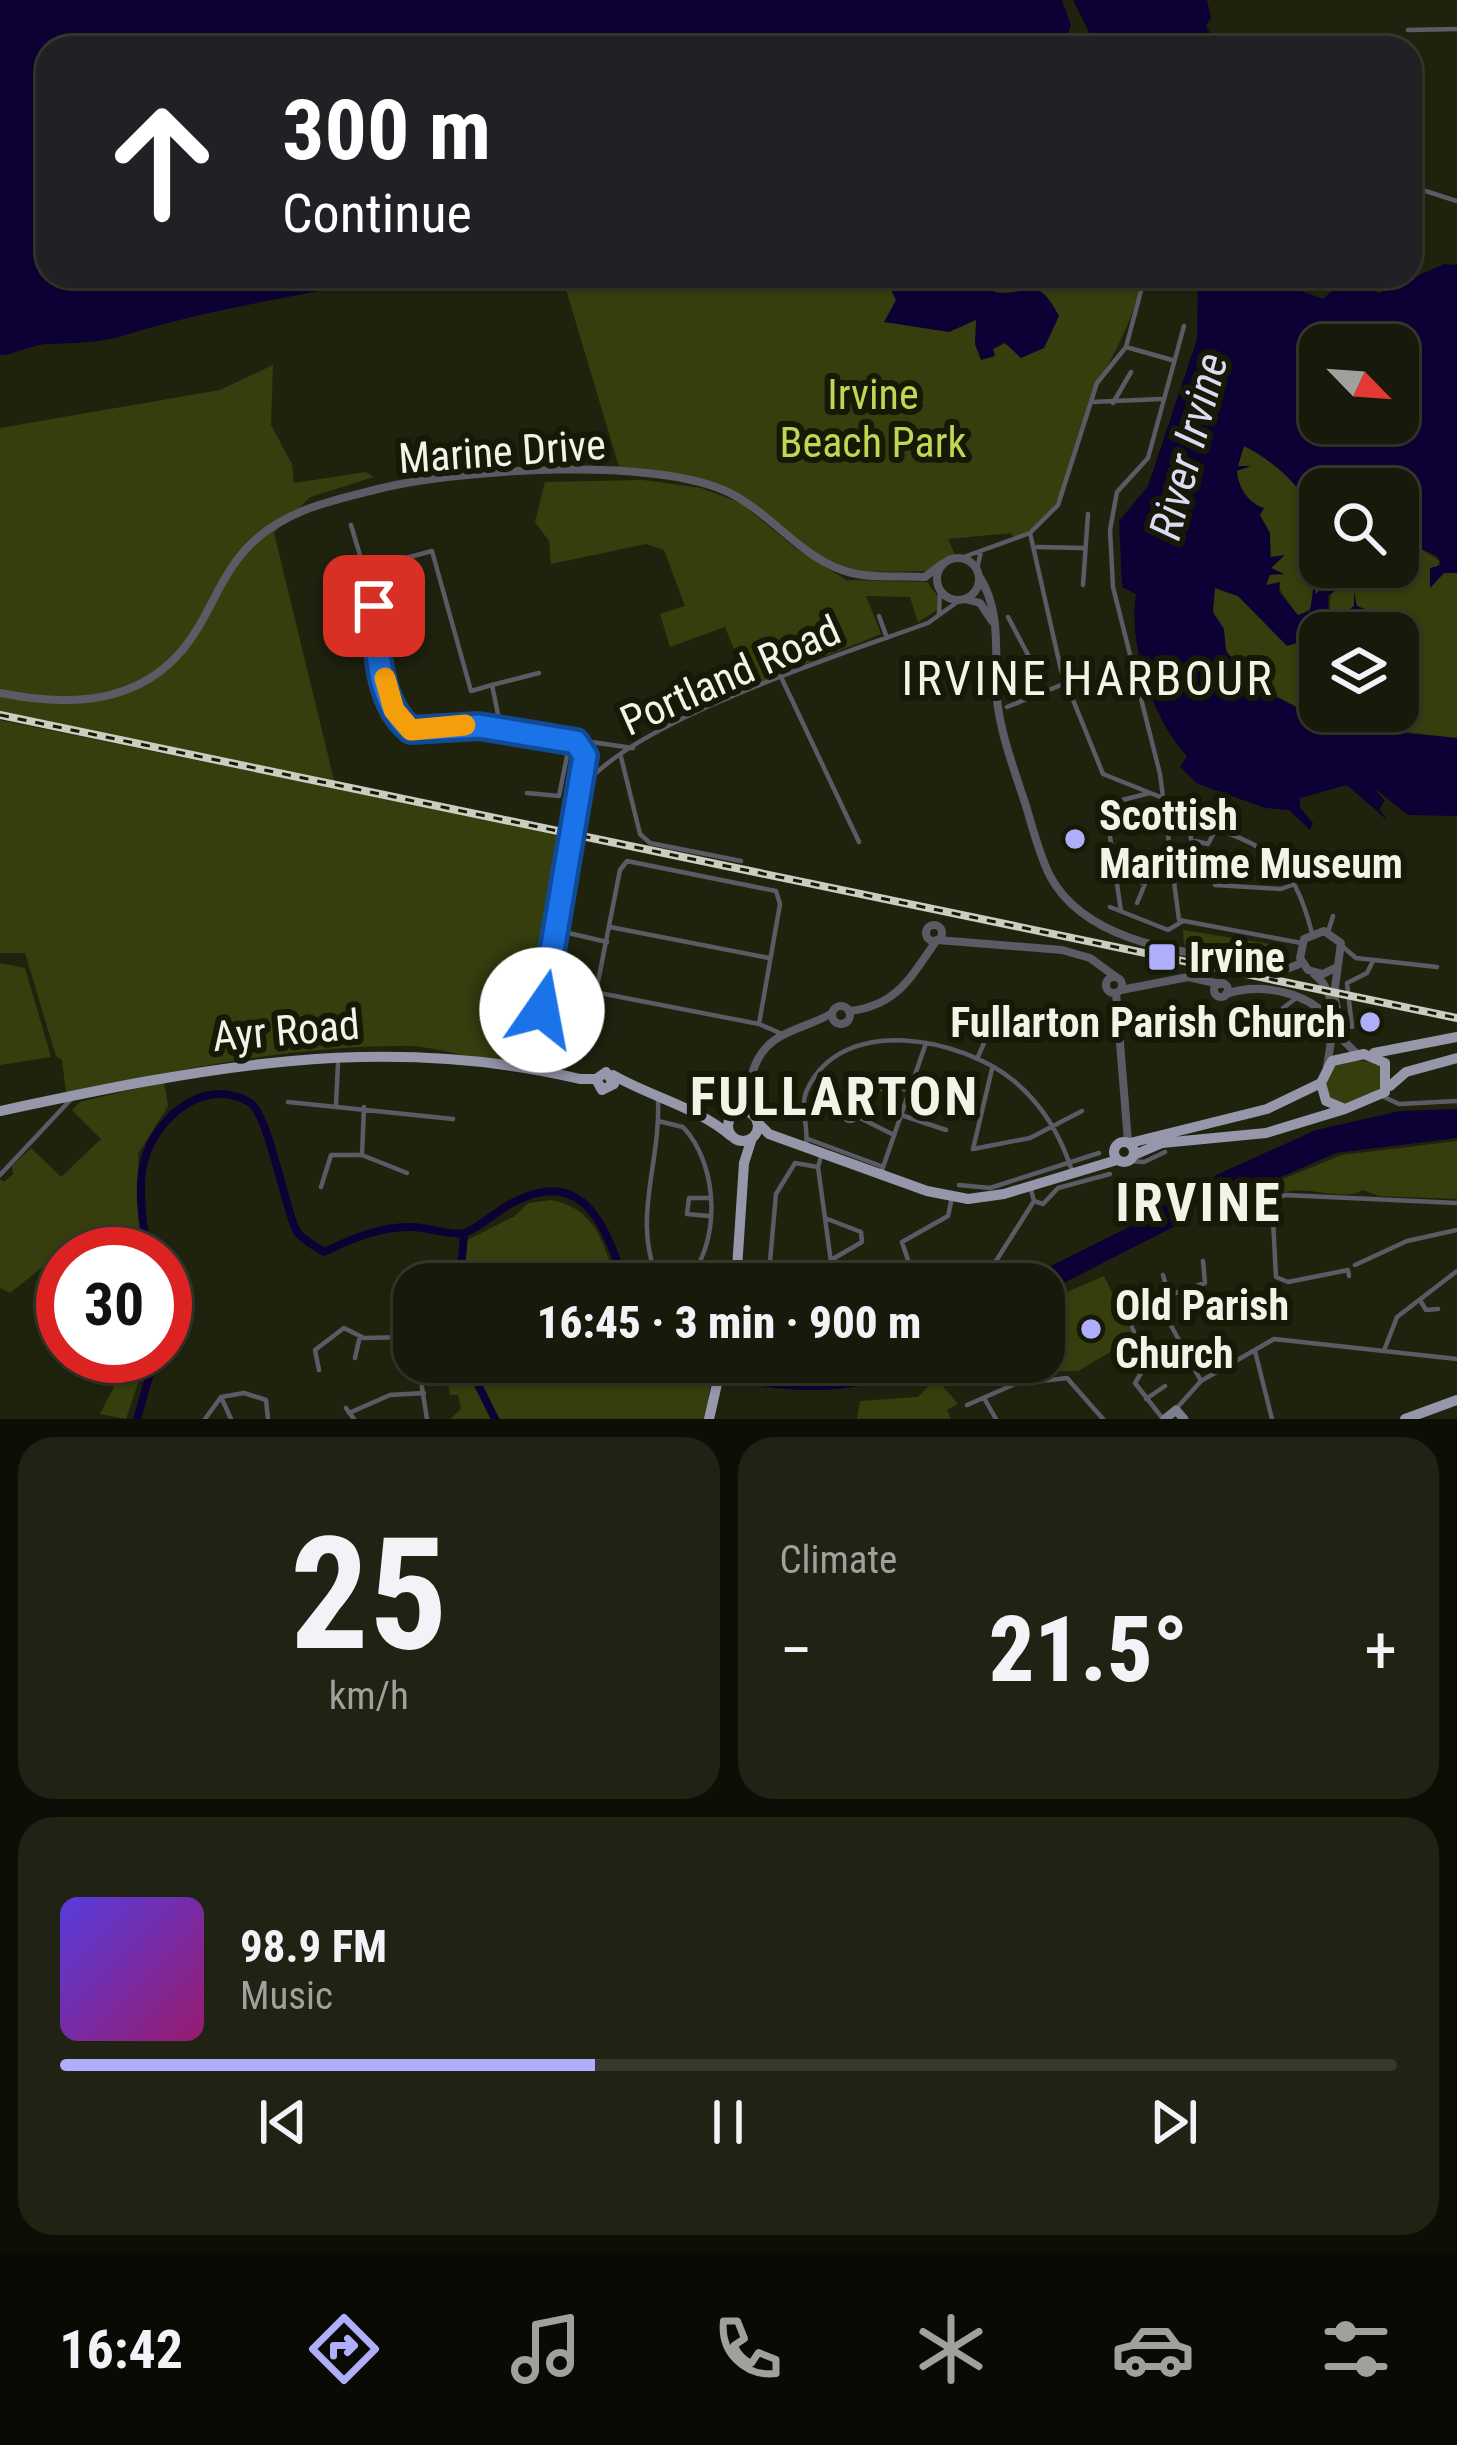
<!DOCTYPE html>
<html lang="en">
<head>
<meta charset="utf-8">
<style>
  :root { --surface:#171a0a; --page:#202313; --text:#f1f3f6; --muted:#9ea19c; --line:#36382b; --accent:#aeaefa }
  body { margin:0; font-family:"Roboto Condensed",sans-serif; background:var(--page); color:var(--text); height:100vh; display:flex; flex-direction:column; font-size:45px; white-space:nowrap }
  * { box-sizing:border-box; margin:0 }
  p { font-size:39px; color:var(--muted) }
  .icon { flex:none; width:66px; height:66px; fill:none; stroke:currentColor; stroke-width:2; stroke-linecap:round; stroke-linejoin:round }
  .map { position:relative; height:1419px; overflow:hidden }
  .details { display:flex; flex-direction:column; gap:18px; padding:18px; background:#0d0e06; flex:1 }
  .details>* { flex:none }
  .hud { position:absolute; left:36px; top:36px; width:1386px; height:252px; border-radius:36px; box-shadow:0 3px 9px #0004,0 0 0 3px var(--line); background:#202124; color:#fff; overflow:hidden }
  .needle { width:78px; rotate:115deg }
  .controls { position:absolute; left:1299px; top:324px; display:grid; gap:24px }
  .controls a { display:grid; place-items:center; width:120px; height:120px; border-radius:24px; background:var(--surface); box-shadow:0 3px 9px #0004,0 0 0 3px var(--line); font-size:60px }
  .speed { position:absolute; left:36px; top:1227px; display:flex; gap:24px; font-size:60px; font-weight:700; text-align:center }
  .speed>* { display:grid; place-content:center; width:156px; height:156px; border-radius:50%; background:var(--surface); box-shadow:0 3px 9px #0004,0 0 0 3px var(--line); line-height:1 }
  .speed .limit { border:18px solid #d22; background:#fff; color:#111 }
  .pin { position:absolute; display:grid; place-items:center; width:102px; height:102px; color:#fff; margin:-51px; border-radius:24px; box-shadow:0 6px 18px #0006 }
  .me { position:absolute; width:132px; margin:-66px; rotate:12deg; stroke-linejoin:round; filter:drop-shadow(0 0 9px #0008) }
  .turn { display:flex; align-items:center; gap:42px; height:252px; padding:0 48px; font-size:54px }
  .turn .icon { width:156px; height:156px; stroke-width:2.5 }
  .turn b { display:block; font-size:84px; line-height:102px }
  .big { font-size:90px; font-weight:800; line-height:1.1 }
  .details .widget { flex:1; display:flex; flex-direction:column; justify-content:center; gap:18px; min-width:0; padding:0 42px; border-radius:36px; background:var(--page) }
  .details .dial { align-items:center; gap:0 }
  .dial b { font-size:156px; line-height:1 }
  .song { display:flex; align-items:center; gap:36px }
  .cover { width:144px; height:144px; border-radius:18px; background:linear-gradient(135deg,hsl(250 70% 55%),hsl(320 70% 35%)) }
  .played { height:12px; border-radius:6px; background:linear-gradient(90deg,var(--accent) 40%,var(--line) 40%) }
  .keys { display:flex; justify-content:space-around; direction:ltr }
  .heat { display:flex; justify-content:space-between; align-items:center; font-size:66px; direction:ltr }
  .details .tiles { flex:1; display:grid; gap:18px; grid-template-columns:1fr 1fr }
  .widget:last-child { grid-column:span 2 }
  .trip { position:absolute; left:393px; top:1263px; width:672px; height:120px; border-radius:36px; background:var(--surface); box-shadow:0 3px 9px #0004,0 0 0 3px var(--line); font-weight:800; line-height:120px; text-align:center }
  .dock { display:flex; height:192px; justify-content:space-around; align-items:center; background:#090a04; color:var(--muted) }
  .dock .icon { width:84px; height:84px }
  .dock .on { color:var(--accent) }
  .dock b { font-size:54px; color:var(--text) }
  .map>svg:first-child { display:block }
</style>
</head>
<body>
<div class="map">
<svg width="1457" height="1419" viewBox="0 0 1457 1419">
  <rect width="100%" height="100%" fill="#1f230e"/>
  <path fill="#363e0e" d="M 562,276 L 1143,276 C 1132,320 1122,340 1100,379 C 1069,433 1082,509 1015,538 L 1011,533 L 948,539 L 956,557 L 938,571 L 848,572 L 829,564 L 738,495 L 698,481 L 619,467 Z
    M 273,365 L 271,425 L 292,464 L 294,483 L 366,472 L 374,477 L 310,497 L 274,533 L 334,780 L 0,713 L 0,428 L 220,390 Z
    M 1244,446 C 1298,475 1320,507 1320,567 L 1398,567 L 1398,551 L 1419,548 L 1440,561 L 1429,583 L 1444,573 L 1457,573 L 1457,738 C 1380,728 1284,726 1230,656 C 1225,650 1225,639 1221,631 C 1214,617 1207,602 1215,588 L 1238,596 L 1291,642 L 1309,639 L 1319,626 L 1337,626 L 1356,616 L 1366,633 L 1320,633 L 1320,711 L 1398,711 L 1398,633 L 1374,633 L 1369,616 L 1357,606 L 1338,618 L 1329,616 L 1332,576 L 1315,595 L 1315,581 L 1313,607 L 1298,616 L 1278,587 L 1266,585 L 1270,575 L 1282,573 L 1271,568 L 1280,557 L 1271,557 C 1274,513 1240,507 1236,471 L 1246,467 L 1237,467 Z
    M 643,480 L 701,488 L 741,503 L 794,547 L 846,580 L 927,582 L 940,599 L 937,610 L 918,622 L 910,597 L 866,596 L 881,634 L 749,687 L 725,627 L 670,647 L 660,614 L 685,606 L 664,550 L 646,544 L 551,564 L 549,541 L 535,522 L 545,482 Z
    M 0,720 L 566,836 L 558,914 L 527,1060 C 488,1068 448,1047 408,1046 C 292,1045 179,1070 66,1093 L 62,1060 L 56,1056 L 25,953 L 0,953 Z
    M 1183,930 L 1276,945 L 1279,964 L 1184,945 Z
    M 0,963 L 25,968 L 51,1057 L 0,1065 Z
    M 1342,1059 L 1381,1063 L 1382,1091 L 1346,1105 L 1325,1096 L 1329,1068 Z
    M 164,1082 L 168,1106 L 138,1154 L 141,1254 L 63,1254 L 63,1266 L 55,1257 L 10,1293 L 0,1288 L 0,1179 L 4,1182 L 13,1174 L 12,1166 L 31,1148 L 61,1177 L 101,1139 L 72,1110 L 80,1102 Z
    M 1457,1141 L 1457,1199 L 1379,1196 L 1363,1190 C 1339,1204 1299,1179 1272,1198 L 1250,1192 L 1342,1155 Z
    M 551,1200 C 595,1208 606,1244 615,1284 L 463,1284 L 467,1240 L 515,1216 L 528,1203 Z
    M 1104,1276 L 1134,1338 L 1078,1371 L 1052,1371 L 1044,1362 L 1044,1324 L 1049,1321 L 1044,1302 Z
    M 105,1356 L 147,1356 L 126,1419 L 100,1414 L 117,1381 Z
    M 444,1362 L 467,1362 L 494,1419 L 450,1419 L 461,1409 L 458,1395 L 450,1395 Z
    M 469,1362 L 688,1362 L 712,1374 L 705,1419 L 499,1419 Z
    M 936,1378 L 958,1404 L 947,1410 L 951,1419 L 857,1419 L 860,1401 L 918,1397 Z"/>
  <path fill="#0d0035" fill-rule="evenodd" d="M 0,0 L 1062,0 L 1071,25 L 1068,33 L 1034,48 L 48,48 L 48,276 L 394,276 C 301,296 207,309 122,336 C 101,343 71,343 49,344 C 35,344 19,352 5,355 L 0,355 Z
    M 1073,0 L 1207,0 L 1211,18 L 1206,26 L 1216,44 L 1097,48 Z
    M 1444,264 L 1457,265 L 1457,573 L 1444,573 L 1430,588 L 1430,568 L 1441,565 L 1437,556 L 1419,548 L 1398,551 L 1398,489 L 1320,489 L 1320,529 C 1311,494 1275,461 1244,446 L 1238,466 L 1251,466 L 1237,471 C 1238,487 1248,503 1264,508 L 1260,515 L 1270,533 L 1270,557 L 1285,555 L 1271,568 L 1284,574 L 1270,575 L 1266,585 L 1280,582 L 1279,592 L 1298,615 L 1310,611 L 1318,556 L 1315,594 L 1327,585 L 1332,567 L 1331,586 L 1340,587 L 1328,596 L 1329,616 L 1338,618 L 1354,606 L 1354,592 L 1357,606 L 1370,611 L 1374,633 L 1366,633 L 1364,623 L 1351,615 L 1346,622 L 1319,626 L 1309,639 L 1287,646 L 1238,596 L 1215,588 L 1213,612 L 1224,629 L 1226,652 L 1268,692 L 1301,710 L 1363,729 L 1457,738 L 1457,816 L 1408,815 L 1374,788 L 1385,801 L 1379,809 L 1388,821 L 1347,785 L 1300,798 L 1300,808 L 1313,823 L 1310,830 L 1289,810 L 1265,808 L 1198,784 L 1180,767 L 1187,756 C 1152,719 1128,645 1136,594 L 1122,587 L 1119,521 L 1148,486 L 1197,339 L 1198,276 L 1280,276 L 1284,285 L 1323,299 C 1347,278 1350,281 1379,293 ZM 1320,345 L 1398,345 L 1398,423 L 1320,423 Z
    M 884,276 L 935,276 L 936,282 L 948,284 L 957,276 L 994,276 L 989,283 L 995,292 C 1031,297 1035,271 1059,316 L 1044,348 L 1021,358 L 1005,343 L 993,349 L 995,356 L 981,360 L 975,344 L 976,320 L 949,332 L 884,322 L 896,300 Z
    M 1457,1109 L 1457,1138 L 1336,1153 L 1217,1205 L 1214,1176 L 1316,1130 L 1400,1111 Z
    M 1190,1187 L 1193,1217 L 1044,1293 L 1044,1284 L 1015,1284 L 1139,1222 Z"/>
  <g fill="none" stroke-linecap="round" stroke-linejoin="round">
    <path stroke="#0d0035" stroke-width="8" d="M 1185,1206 L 1223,1184
      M 148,1254 C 143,1227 137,1189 144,1162 C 155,1118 204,1076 249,1102 C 268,1112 284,1204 296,1230 C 301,1239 315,1246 324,1252 C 351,1239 381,1226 412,1227 C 429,1227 452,1237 467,1232 C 483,1225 498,1210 514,1202 C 586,1165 607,1231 625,1284
      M 460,1284 L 464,1233
      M 467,1362 L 495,1419
      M 703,1362 C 764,1395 861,1393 921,1362
      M 137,1419 L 155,1356"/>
    <path stroke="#5b5b65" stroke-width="4.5" d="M 1408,30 L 1457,29
      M 1410,186 L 1457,201
      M 1184,326 L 1148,458 L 1117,492 L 1110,530 L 1113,587 L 1160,774 L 1179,920 L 1301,943
      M 1126,347 L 1172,360
      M 1091,402 L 1161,399
      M 1113,403 L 1131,372
      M 351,525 L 373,599 L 373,638 L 400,721 L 424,732 L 479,726 L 633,748
      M 1030,533 L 1061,670 L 1103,774 L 1163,798
      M 1037,547 L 1084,548
      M 961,558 L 1030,533 L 1058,505 L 1097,383 L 1126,347 L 1145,276
      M 365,569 L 432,551 L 471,691 L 492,685 L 501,729
      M 977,569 L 981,551
      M 1083,585 L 1088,514
      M 939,614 L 940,591
      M 879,616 L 887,638
      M 1008,617 L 1035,668 L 1012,683 L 1018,703
      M 782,679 L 859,842
      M 492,685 L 539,673
      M 1007,707 L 1066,683
      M 576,742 L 595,771
      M 621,757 L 640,834 L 650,843 L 741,861
      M 527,793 L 559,796 L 570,741
      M 578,794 C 622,723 846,653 928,623 L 960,600
      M 1106,804 L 1150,793
      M 574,819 L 585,756
      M 1216,829 L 1208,844 L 1191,840 L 1190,827 L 1196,822 C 1267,846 1292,856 1312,933
      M 1147,865 L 1171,862
      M 1115,871 L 1145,884 L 1137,903
      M 1215,885 L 1281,889 L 1292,885
      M 1110,907 L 1168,930 L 1183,921
      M 1121,911 L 1109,830 L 1112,823 L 1140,826
      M 610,927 L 769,958
      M 560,931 L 607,942
      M 1328,932 L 1333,916
      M 1342,946 L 1356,958 L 1437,967
      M 548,983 L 759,1024
      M 596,992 L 620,870 L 627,861 L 776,891 L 780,904 L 759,1024
      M 759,1024 L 780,1033
      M 1352,1027 L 1347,983 L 1367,973 L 1373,961
      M 537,1034 L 590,1044
      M 1286,1041 L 1283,1008 L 1295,999
      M 977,1059 L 984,1043
      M 529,1069 L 561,921 L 568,853
      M 992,1069 L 973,1149 L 1030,1138 L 1082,1111
      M 891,1085 L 883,1090 L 877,1082 L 886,1076 L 891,1085 L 910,1091
      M 1382,1096 L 1399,1104 L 1457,1101
      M 658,1100 C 661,1166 630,1221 660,1284
      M 288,1102 L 453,1119
      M 336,1105 L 338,1063
      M843 1114a7 7 0 1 1 14 0a7 7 0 1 1-14 0Z
      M 901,1115 L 946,1130
      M 856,1116 L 894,1135
      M 658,1121 L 683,1127 C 719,1165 722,1244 685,1284
      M 924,1123 L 937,1086
      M 808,1139 L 881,1166
      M 806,1144 C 809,1127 799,1107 807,1090 C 842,1013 962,1038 1014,1081 C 1043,1105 1062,1138 1073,1174
      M 822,1153 L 818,1167 L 834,1284
      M 362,1155 L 364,1107
      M 1130,1161 L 1144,1162 L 1165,1152
      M 881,1173 L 926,1043
      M 0,1175 L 75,1095
      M 959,1185 L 990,1188 L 1099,1153
      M 1030,1186 L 1034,1201 L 1043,1204 L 1058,1188 L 1110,1174
      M 321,1187 L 331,1155 L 362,1155 L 407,1173
      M 709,1216 L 687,1214 L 689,1198 L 710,1198
      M 825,1218 L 861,1232 L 862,1242 L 831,1260
      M 909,1263 L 902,1242 L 948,1216 L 952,1197
      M 1355,1265 L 1407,1241 L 1457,1230
      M 982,1270 L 996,1261 L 1034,1201
      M 1163,1275 L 1169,1296
      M 1349,1276 L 1348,1270 L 1288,1282 L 1276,1277 L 1272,1201 L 1285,1195 L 1457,1203
      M 789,1283 L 801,1278
      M 768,1284 L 776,1194 L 795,1163 L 818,1167
      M 1420,1300 L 1426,1310 L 1438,1309
      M 1148,1340 L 1136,1337 L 1129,1320 L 1163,1311
      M 1385,1348 L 1397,1317 L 1457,1271
      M 1255,1351 L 1272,1419
      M 355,1358 L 360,1336
      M 1138,1358 L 1144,1368 L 1135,1383 L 1163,1419
      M 418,1362 L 427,1419
      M 1027,1362 L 1045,1378
      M 319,1370 L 315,1350 L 344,1328 L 364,1338 L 406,1337 L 414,1345
      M 950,1372 L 972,1362
      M 1201,1381 L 1168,1320 L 1164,1297 L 1205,1283 L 1203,1261
      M 221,1397 L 231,1419
      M 984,1398 L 996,1419
      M 1146,1399 L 1165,1386
      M 967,1405 L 1015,1384 L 1067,1378 L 1103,1419
      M 346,1408 L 354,1419
      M 1176,1409 L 1201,1381 L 1274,1339 L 1457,1359
      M 349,1413 L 390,1395 L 424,1393
      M 205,1419 L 221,1397 L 244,1393 L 266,1400 L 268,1419"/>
    <path stroke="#5b5b65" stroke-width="8" d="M937 579a21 21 0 1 1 42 0a21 21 0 1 1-42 0Z
      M 979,576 C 1003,613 994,657 997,700 C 1001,736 1015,772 1026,806 C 1033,829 1039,854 1050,876 C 1092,954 1212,953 1289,968 L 1302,963
      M 965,599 L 980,603 L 992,621
      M 0,693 C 78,709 155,703 199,626 C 216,597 228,565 253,542 C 288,509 334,500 378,489 C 458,469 657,456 730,493 C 774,515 803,561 852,573 C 876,579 900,575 925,577 L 942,564
      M926 933a8 8 0 1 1 16 0a8 8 0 1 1-16 0Z
      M 938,940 L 1062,950 L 1090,958 L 1116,977
      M 1337,967 L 1323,974 L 1308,970 L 1300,958 L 1304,939 L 1324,931 L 1341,943 L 1334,995 L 1344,1041 L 1357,1054
      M 1314,974 C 1341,994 1332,1038 1327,1066
      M1106 985a8 8 0 1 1 16 0a8 8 0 1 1-16 0Z
      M1214 990a7 7 0 1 1 14 0a7 7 0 1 1-14 0Z
      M 1121,990 L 1188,977 L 1220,984
      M 1116,993 L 1128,1142
      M 1226,994 C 1261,982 1311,992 1332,1023
      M832 1015a9 9 0 1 1 18 0a9 9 0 1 1-18 0Z
      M 849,1011 C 898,1006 911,976 937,940
      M 751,1093 L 753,1115
      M 736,1113 C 750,1096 748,1077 758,1059 C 774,1029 807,1029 832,1013"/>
    <path stroke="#7c7d8d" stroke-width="9" d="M 1165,1419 L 1176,1410 L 1184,1419"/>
    <path stroke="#9697ab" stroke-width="10" d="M 1374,1053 L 1457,1037
      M 1364,1054 L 1385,1063 L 1385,1092 L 1345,1109 L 1326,1101 L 1321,1083 L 1332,1061 Z
      M 613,1075 C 651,1097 697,1107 731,1136
      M 1390,1086 L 1406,1072 L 1457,1058
      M 0,1111 C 197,1069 379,1031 580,1079 L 596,1079 L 606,1072 L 614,1084 L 602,1090 L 596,1079
      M728 1126a15 15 0 1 1 30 0a15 15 0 1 1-30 0Z
      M 757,1122 L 769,1134 L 927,1191 L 968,1199 L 1004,1194 L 1117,1160
      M1114 1152a10 10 0 1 1 20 0a10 10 0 1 1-20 0Z
      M 1130,1143 L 1267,1109 L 1321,1083
      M 1134,1155 L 1162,1143 L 1266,1133 L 1345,1109
      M 736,1284 L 744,1163 L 752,1138
      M 709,1419 L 722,1362
      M 1405,1419 L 1457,1400"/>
    <g stroke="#cacdbf" stroke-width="8">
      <path id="rail" d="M 0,715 L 1457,1018"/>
    </g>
    <use href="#rail" stroke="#151906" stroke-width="3" stroke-dasharray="9" stroke-linecap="butt"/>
    <path stroke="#5b5b65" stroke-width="4.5" d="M 568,853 L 574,819"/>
  </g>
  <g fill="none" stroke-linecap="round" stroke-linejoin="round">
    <g stroke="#114b97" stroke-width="30">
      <path id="route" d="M 374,606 C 377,644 377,704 411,730 L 479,726 L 576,742 L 585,756 L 542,1010"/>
    </g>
    <use href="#route" stroke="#1a73e8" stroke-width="21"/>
    <path stroke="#f59e0b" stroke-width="21" d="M 385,678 L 394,710 L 411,730 L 465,725"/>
  </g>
  <g fill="#aeaefa" stroke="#151906" stroke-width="4.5">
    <circle cx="1075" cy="839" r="12"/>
    <rect x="1147" y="942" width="30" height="30" rx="6"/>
    <circle cx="1370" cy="1022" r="12"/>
    <circle cx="1091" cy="1329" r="12"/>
  </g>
  <g text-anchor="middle" stroke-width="12" stroke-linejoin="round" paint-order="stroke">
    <g font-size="42" fill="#c0d755" stroke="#151906">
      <text x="873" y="409">Irvine<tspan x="873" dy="48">Beach Park</tspan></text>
    </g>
    <g font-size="42" fill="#f1f4e7" stroke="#151906">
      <text transform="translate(502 451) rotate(-4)" y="15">Marine Drive</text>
      <text transform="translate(730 675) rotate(-24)" y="15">Portland Road</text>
      <text transform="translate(286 1030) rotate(-5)" y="15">Ayr Road</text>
    </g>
    <g font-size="42" font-weight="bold" fill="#f1f4e7" stroke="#151906" text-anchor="start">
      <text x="1099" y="830">Scottish<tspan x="1099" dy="48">Maritime Museum</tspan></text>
      <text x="1189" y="972">Irvine</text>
      <text x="1346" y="1037" text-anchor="end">Fullarton Parish Church</text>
      <text x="1115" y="1320">Old Parish<tspan x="1115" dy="48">Church</tspan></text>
    </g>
    <g font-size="45" font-style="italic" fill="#dbdcf3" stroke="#151906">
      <text transform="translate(1188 446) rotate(-75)" y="16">River Irvine</text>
    </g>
    <g font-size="48" letter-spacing="3" fill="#f1f4e7" stroke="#151906">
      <text x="1088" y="695">IRVINE HARBOUR</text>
    </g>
    <g font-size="54" font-weight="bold" letter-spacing="3" fill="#f1f4e7" stroke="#151906">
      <text x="835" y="1115">FULLARTON</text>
      <text x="1199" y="1221">IRVINE</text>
    </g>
  </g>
</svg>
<div class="controls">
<a><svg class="needle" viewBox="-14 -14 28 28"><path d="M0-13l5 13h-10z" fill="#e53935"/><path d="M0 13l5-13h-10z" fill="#9ea19c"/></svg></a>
<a><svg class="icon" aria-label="search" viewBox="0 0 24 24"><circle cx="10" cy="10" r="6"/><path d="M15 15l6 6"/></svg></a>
<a><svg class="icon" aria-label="layers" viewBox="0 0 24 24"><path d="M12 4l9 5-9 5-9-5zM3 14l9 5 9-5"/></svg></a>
</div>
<div class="speed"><div class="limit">30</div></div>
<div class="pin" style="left:374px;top:606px;background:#d93025"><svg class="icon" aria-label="arrive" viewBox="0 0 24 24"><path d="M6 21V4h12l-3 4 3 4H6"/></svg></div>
<svg class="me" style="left:542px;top:1010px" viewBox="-20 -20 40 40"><circle r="19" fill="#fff"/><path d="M0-13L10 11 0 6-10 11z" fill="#1a73e8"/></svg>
<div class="trip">16:45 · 3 min · 900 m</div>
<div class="hud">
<div class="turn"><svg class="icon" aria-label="ahead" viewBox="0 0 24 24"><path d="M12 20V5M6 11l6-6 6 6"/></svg><div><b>300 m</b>Continue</div></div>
</div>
</div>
<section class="details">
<div class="tiles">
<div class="widget dial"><b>25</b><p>km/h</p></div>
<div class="widget"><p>Climate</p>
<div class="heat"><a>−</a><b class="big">21.5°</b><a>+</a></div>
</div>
<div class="widget">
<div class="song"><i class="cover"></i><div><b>98.9 FM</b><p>Music</p></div></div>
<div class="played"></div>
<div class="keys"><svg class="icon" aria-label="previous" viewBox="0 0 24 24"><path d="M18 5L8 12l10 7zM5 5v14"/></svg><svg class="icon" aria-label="pause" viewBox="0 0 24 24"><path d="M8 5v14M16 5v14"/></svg><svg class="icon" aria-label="next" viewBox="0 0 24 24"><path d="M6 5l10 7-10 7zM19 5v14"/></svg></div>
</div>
</div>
</section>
<nav class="dock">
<b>16:42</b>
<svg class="icon on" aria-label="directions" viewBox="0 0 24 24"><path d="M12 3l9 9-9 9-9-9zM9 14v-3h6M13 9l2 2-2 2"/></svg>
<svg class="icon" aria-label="music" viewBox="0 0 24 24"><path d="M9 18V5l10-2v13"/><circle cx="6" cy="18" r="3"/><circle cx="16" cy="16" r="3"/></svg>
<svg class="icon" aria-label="phone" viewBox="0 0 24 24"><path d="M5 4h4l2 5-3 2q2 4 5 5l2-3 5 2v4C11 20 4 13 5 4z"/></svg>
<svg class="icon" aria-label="climate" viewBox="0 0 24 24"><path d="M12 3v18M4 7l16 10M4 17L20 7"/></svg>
<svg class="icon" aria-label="car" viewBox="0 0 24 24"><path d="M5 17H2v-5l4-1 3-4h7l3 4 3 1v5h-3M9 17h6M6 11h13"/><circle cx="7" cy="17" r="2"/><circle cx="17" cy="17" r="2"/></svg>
<svg class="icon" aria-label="filters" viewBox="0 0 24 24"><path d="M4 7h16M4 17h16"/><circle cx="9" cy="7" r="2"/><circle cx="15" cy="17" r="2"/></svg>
</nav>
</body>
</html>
